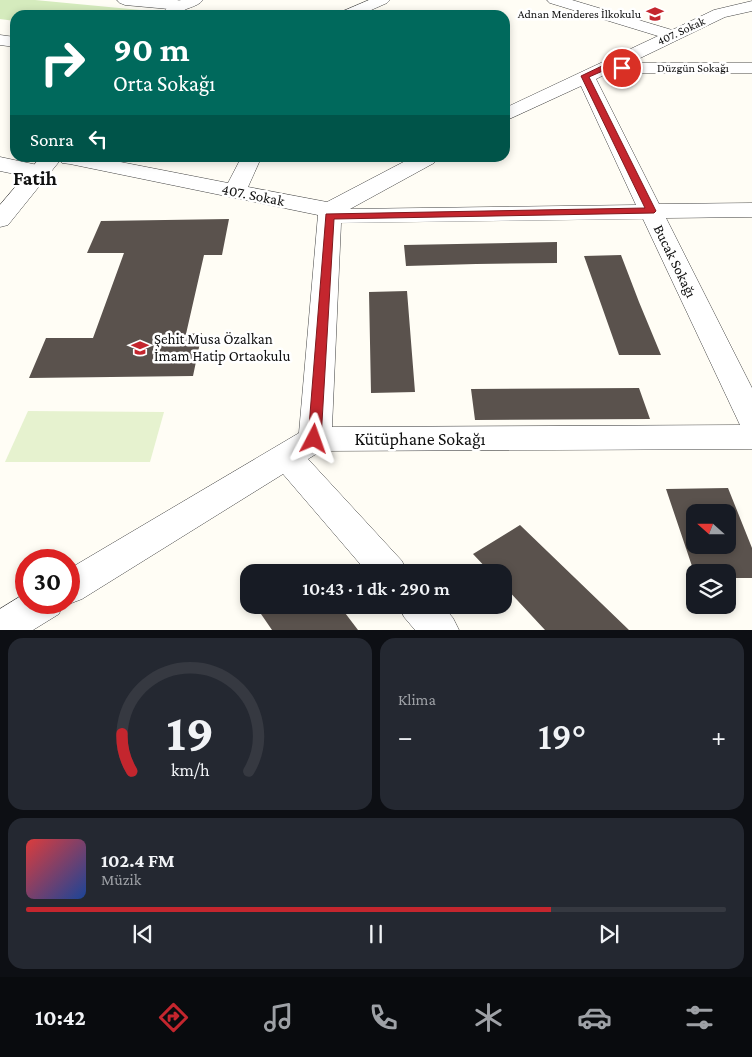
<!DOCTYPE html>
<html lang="tr">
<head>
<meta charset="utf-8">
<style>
  :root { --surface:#171b24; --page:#242831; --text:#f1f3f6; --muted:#9ea1a6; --line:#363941; --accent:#c4262e }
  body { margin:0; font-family:"Crimson Pro",serif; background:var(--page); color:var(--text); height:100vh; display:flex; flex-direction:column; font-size:19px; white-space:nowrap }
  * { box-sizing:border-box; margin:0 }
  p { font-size:16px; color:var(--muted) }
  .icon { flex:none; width:28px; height:28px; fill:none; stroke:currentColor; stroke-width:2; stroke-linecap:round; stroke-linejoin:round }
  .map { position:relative; height:630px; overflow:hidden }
  .side { display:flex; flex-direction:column; gap:8px; padding:8px; background:#0d0f14; flex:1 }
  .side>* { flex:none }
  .banner { position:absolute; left:10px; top:10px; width:500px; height:152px; border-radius:15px; box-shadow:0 2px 8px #0003; background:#00695c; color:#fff; overflow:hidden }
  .needle { width:32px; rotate:291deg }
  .tools { position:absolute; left:686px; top:504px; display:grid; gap:10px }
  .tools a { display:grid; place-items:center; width:50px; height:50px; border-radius:10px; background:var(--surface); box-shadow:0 2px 8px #0003; font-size:25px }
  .speed { position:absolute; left:15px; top:549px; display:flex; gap:10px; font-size:25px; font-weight:700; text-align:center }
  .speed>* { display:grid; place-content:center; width:65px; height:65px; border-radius:50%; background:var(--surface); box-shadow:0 2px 8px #0003; line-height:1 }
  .speed .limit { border:8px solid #d22; background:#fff; color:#111 }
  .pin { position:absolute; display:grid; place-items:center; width:42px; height:42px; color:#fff; margin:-21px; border:2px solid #fff; border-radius:50%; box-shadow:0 1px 5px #0007 }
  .me { position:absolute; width:55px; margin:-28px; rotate:4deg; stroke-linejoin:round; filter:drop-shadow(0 0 4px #0008) }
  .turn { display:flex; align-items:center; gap:18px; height:105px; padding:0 20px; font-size:22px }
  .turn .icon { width:65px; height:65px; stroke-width:2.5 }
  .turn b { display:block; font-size:35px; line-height:42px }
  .then { display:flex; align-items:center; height:48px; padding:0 20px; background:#0003; gap:10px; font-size:19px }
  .big { font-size:38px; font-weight:600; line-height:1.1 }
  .side .card { flex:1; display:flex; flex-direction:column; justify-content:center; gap:8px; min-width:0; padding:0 18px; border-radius:15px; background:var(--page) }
  .side .dial { align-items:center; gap:0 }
  .dial svg { height:130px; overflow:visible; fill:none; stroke:var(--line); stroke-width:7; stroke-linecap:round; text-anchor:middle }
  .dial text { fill:var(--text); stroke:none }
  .song { display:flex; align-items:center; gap:15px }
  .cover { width:60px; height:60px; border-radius:8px; background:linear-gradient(135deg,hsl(0 70% 55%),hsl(220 70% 35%)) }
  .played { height:5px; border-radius:2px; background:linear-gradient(90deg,var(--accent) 75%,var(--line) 75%) }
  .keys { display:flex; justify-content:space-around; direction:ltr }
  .heat { display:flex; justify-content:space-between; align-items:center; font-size:28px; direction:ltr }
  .side .tiles { flex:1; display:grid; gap:8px; grid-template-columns:1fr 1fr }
  .card:last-child { grid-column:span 2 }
  .trip { position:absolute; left:240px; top:564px; width:272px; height:50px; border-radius:15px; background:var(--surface); box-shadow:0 2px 8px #0003; font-weight:600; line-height:50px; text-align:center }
  .tab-bar { display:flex; height:80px; justify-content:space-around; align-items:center; background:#090b0e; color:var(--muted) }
  .tab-bar .icon { width:35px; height:35px }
  .tab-bar .active { color:var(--accent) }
  .tab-bar b { font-size:22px; color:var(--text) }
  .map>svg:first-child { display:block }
</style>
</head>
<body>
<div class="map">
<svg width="752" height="630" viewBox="0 0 752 630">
  <rect width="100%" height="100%" fill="#fffdf5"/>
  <path fill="#d5ebbd" d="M 0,0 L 35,0 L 151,11 L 147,15 L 15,15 L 15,21 L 0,19 Z"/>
  <path fill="#e6f2cf" d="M 28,411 L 164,412 L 150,462 L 5,462 Z"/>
  <path fill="#5a524d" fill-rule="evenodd" d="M 229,219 L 222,255 L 204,255 L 186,334 L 202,333 L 193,376 L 29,378 L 46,338 L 93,338 L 124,253 L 87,253 L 101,221 Z
    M 557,242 L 557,263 L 476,264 L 406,266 L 404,245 Z
    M 621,255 L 639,302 L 661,355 L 619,355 L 584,256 Z
    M 407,291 L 415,392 L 371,393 L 369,292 Z
    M 639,388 L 650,419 L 475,420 L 471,389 Z
    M 728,488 L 752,548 L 752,578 L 728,578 L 728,572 L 695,572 L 695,575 L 666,489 ZM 695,512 L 728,512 L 728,545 L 695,545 Z
    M 520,525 L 629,630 L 545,630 L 504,586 L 504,572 L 490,572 L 473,554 Z
    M 277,605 L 339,605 L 358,630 L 272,630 L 261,614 Z"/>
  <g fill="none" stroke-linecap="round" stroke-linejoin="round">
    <g stroke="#444" stroke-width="1">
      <path id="minor" d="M 117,0 L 177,0 L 186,2 L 188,5 L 186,8 L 180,10 L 125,5 L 120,3 Z
        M 369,0 L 390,0 L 387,3 L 360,15 L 339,15 L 341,12 Z
        M 547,0 L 572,0 L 672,30 L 714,10 L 752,1 L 752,11 L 725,17 L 630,63 L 752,63 L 752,73 L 608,73 L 596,79 L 659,204 L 752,203 L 752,217 L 666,218 L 752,388 L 752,449 L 321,451 L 308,459 L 402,561 L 407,572 L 367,572 L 283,474 L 82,599 L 69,604 L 64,602 L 69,602 L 69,569 L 299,433 L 318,215 L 70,164 L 62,163 L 60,158 L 100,158 L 228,183 L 241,158 L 261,158 L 248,187 L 327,202 L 411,158 L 436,158 L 434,163 L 350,209 L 636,205 L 581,86 L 505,121 L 505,108 L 658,36 L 550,3 ZM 643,219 L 740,425 L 332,427 L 341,223 Z
        M 0,35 L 15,37 L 15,47 L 0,45 Z
        M 0,157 L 47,167 L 50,172 L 47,177 L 39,179 L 0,171 Z
        M 26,593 L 26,602 L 64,602 L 59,614 L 33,630 L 0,630 L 0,609 Z
        M 399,605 L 442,605 L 453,618 L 459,630 L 415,630 L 404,617 Z"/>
    </g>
    <g stroke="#444" stroke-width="1">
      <path id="tertiary" d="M 181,0 L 203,0 C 197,8 184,7 178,15 L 161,15 L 170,4 Z
        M 40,158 L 62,158 L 8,225 L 0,227 L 0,205 Z"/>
    </g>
    <use href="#minor" fill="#fff" fill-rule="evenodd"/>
    <use href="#tertiary" fill="#fff" fill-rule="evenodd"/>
  </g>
  <path fill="#c4262e" stroke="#7f191e" d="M 604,65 L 622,65 L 626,68 L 622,70 L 605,70 L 589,77 L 656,211 L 654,213 L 334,219 L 321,439 L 319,443 L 310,443 L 308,439 L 326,214 L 645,208 L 581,76 Z"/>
  <defs>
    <g id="school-bare" transform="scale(1.35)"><path d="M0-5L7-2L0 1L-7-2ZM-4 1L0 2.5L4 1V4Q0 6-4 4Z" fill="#c4262e" stroke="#fff" stroke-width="2.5" paint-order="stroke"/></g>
  </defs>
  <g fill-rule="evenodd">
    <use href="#school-bare" x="655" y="14"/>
    <use href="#school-bare" x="140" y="348"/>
  </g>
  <g text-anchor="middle" stroke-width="5" stroke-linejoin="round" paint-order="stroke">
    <g font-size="12" fill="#111" stroke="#fff" text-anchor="end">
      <text x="641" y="18">Adnan Menderes İlkokulu</text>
    </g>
    <g font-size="12" fill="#111" stroke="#fff">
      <text transform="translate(681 31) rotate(-25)" y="4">407. Sokak</text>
      <text x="693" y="72">Düzgün Sokağı</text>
    </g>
    <g font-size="15" fill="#111" stroke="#fff">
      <text transform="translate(253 195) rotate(11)" y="5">407. Sokak</text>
      <text transform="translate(675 261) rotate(64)" y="5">Bucak Sokağı</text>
    </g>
    <g font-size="15" fill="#111" stroke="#fff" text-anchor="start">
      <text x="154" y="344">Şehit Musa Özalkan<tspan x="154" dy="17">İmam Hatip Ortaokulu</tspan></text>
    </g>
    <g font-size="18" fill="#111" stroke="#fff">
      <text x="420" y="445">Kütüphane Sokağı</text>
    </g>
    <g font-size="20" font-weight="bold" fill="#111" stroke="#fff">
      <text x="35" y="185">Fatih</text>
    </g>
  </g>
</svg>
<div class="tools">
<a><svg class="needle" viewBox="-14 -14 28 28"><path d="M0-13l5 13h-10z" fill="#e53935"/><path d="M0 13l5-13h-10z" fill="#9ea1a6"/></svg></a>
<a><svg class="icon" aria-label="layers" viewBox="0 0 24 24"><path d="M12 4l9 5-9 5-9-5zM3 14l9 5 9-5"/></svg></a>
</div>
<div class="speed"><div class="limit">30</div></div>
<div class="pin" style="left:622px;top:68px;background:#d93025"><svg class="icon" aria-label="arrive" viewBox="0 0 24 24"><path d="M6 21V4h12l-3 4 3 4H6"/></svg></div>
<svg class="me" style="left:314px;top:439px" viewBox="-20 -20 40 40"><path d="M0-17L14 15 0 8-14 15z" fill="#c4262e" stroke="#fff" stroke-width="4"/></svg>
<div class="trip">10:43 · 1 dk · 290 m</div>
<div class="banner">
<div class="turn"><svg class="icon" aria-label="right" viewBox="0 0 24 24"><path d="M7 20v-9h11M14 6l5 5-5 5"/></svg><div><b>90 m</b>Orta Sokağı</div></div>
<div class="then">Sonra<svg class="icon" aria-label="left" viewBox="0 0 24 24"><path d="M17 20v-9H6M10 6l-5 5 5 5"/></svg></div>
</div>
</div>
<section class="side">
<div class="tiles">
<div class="card dial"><svg viewBox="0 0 100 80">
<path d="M14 69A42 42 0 1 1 86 69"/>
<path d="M14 69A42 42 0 0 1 8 46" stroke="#c4262e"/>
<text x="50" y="56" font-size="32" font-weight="700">19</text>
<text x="50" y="72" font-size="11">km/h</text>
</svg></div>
<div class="card"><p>Klima</p>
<div class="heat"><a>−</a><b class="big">19°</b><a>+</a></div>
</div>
<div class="card">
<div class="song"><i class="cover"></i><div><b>102.4 FM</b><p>Müzik</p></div></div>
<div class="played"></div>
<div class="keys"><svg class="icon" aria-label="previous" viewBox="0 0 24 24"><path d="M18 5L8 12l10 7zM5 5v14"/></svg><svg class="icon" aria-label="pause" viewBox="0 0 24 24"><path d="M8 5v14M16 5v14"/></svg><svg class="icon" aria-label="next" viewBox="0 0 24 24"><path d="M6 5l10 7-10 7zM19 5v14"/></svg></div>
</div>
</div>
</section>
<nav class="tab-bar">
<b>10:42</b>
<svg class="icon active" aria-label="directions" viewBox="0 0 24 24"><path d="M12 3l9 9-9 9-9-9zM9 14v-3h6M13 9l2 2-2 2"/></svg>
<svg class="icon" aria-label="music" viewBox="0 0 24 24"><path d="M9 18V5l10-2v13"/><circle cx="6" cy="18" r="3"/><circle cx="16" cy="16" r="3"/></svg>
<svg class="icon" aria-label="phone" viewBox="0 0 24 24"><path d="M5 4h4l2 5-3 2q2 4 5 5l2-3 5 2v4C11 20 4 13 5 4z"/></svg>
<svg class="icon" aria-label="climate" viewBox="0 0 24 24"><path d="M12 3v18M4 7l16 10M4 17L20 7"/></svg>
<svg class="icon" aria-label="car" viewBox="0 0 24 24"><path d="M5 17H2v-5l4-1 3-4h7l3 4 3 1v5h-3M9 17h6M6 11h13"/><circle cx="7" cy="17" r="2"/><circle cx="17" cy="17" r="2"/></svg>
<svg class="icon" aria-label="filters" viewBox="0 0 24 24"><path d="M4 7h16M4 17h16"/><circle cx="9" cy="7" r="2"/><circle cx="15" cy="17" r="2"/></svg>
</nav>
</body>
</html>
